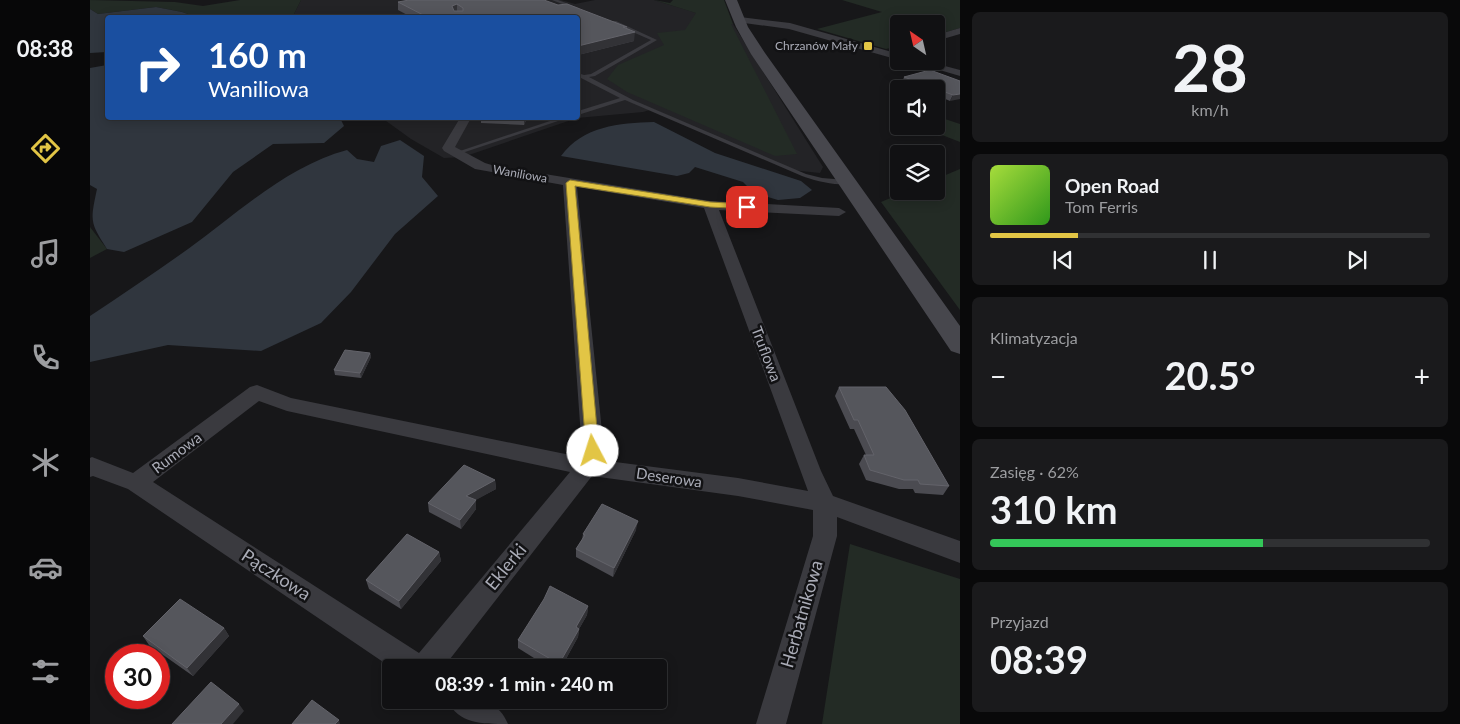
<!DOCTYPE html>
<html lang="pl">
<head>
<meta charset="utf-8">
<style>
  :root { --surface:#111113; --page:#1a1a1c; --text:#f1f3f6; --muted:#9c9da0; --line:#303133; --accent:#e2c545 }
  body { margin:0; font-family:Lato,sans-serif; background:var(--page); color:var(--text); height:100vh; display:flex; flex-direction:column; font-size:19px; white-space:nowrap }
  * { box-sizing:border-box; margin:0 }
  p { font-size:16px; color:var(--muted) }
  .icon { flex:none; width:28px; height:28px; fill:none; stroke:currentColor; stroke-width:2; stroke-linecap:round; stroke-linejoin:round }
  .map { position:relative; flex:1; overflow:hidden }
  .sheet { display:flex; flex-direction:column; gap:12px; padding:12px; background:#09090a; width:500px }
  .sheet>* { flex:none }
  .guide { position:absolute; left:15px; top:15px; width:475px; height:105px; border-radius:5px; box-shadow:0 2px 12px #0003,0 0 0 1px var(--line); background:#1a4fa0; color:#fff; overflow:hidden }
  .needle { width:32px; rotate:326deg }
  .buttons { position:absolute; left:800px; top:15px; display:grid; gap:10px }
  .buttons a { display:grid; place-items:center; width:55px; height:55px; border-radius:5px; background:var(--surface); box-shadow:0 2px 12px #0003,0 0 0 1px var(--line); font-size:25px }
  .speed { position:absolute; left:15px; top:644px; display:flex; gap:10px; font-size:25px; font-weight:700; text-align:center }
  .speed>* { display:grid; place-content:center; width:65px; height:65px; border-radius:50%; background:var(--surface); box-shadow:0 2px 12px #0003,0 0 0 1px var(--line); line-height:1 }
  .speed .limit { border:8px solid #d22; background:#fff; color:#111 }
  .pin { position:absolute; display:grid; place-items:center; width:42px; height:42px; color:#fff; margin:-21px; border-radius:10px; box-shadow:0 2px 8px #0006 }
  .me { position:absolute; width:55px; margin:-28px; rotate:355deg; stroke-linejoin:round; filter:drop-shadow(0 0 4px #0008) }
  .turn { display:flex; align-items:center; gap:18px; height:105px; padding:0 20px; font-size:22px }
  .turn .icon { width:65px; height:65px; stroke-width:2.5 }
  .turn b { display:block; font-size:35px; line-height:42px }
  .big { font-size:38px; font-weight:700; line-height:1.1 }
  .sheet .tile { flex:1; display:flex; flex-direction:column; justify-content:center; gap:8px; min-width:0; padding:0 18px; border-radius:8px; background:var(--page) }
  .sheet .dial { align-items:center; gap:0 }
  .dial b { font-size:65px; line-height:1 }
  .song { display:flex; align-items:center; gap:15px }
  .cover { width:60px; height:60px; border-radius:8px; background:linear-gradient(135deg,hsl(80 70% 55%),hsl(110 70% 35%)) }
  .played { height:5px; border-radius:2px; background:linear-gradient(90deg,var(--accent) 20%,var(--line) 20%) }
  .keys { display:flex; justify-content:space-around; direction:ltr }
  .heat { display:flex; justify-content:space-between; align-items:center; font-size:28px; direction:ltr }
  .charge { height:8px; border-radius:4px; background:linear-gradient(90deg,#34c759 62%,var(--line) 0) }
  .trip { position:absolute; left:292px; top:659px; width:285px; height:50px; border-radius:5px; background:var(--surface); box-shadow:0 2px 12px #0003,0 0 0 1px var(--line); font-weight:700; line-height:50px; text-align:center }
  main { display:flex; flex:1; min-height:0 }
  .dock { display:flex; flex-direction:column; width:90px; justify-content:space-around; align-items:center; background:#070708; color:var(--muted) }
  .dock .icon { width:35px; height:35px }
  .dock .current { color:var(--accent) }
  .dock b { font-size:22px; color:var(--text) }
  .map>svg:first-child { display:block }
</style>
</head>
<body>
<main>
<nav class="dock">
<b>08:38</b>
<svg class="icon current" aria-label="directions" viewBox="0 0 24 24"><path d="M12 3l9 9-9 9-9-9zM9 14v-3h6M13 9l2 2-2 2"/></svg>
<svg class="icon" aria-label="music" viewBox="0 0 24 24"><path d="M9 18V5l10-2v13"/><circle cx="6" cy="18" r="3"/><circle cx="16" cy="16" r="3"/></svg>
<svg class="icon" aria-label="phone" viewBox="0 0 24 24"><path d="M5 4h4l2 5-3 2q2 4 5 5l2-3 5 2v4C11 20 4 13 5 4z"/></svg>
<svg class="icon" aria-label="climate" viewBox="0 0 24 24"><path d="M12 3v18M4 7l16 10M4 17L20 7"/></svg>
<svg class="icon" aria-label="car" viewBox="0 0 24 24"><path d="M5 17H2v-5l4-1 3-4h7l3 4 3 1v5h-3M9 17h6M6 11h13"/><circle cx="7" cy="17" r="2"/><circle cx="17" cy="17" r="2"/></svg>
<svg class="icon" aria-label="filters" viewBox="0 0 24 24"><path d="M4 7h16M4 17h16"/><circle cx="9" cy="7" r="2"/><circle cx="15" cy="17" r="2"/></svg>
</nav>
<div class="map">
<svg width="870" height="724" viewBox="0 0 870 724">
  <rect width="100%" height="100%" fill="#171719"/>
  <path fill="#232326" d="M 211,0 L 471,0 L 485,4 L 505,0 L 564,0 L 643,24 L 733,167 L 730,173 L 701,170 L 563,109 L 553,112 L 487,118 L 373,157 L 354,158 L 321,139 L 292,118 L 488,118 L 488,18 L 202,18 Z"/>
  <path fill="#232b25" d="M 0,0 L 85,2 L 113,6 L 150,0 L 211,0 L 202,18 L 106,17 L 92,12 L 66,7 L 8,14 L 0,9 Z
    M 564,0 L 580,3 L 583,0 L 634,0 L 643,24 L 641,24 L 707,154 L 685,156 L 537,92 L 517,79 L 528,65 L 574,45 L 567,33 L 595,30 L 606,13 Z
    M 752,0 L 870,0 L 870,28 L 846,35 L 846,24 L 809,24 L 809,46 L 796,49 L 727,29 L 792,12 Z
    M 846,116 L 870,124 L 870,142 L 829,126 L 846,126 Z
    M 870,169 L 870,310 L 791,202 L 817,191 L 846,191 L 846,179 Z
    M 0,227 L 17,249 L 0,258 Z
    M 760,544 L 870,579 L 870,724 L 732,724 Z"/>
  <path fill="#30363e" d="M 66,7 L 92,12 L 106,17 L 18,18 L 17,52 L 0,53 L 0,9 L 8,14 Z
    M 17,65 L 18,118 L 250,118 L 254,126 L 234,143 L 183,144 L 143,172 L 102,222 L 34,252 L 17,249 C 0,222 0,222 7,189 L 0,185 L 0,68 Z
    M 564,122 L 625,153 L 711,181 L 722,190 L 710,198 L 688,200 L 664,193 L 653,182 L 605,167 L 599,173 L 587,176 L 471,156 C 493,126 529,123 564,122 Z
    M 310,140 L 334,156 L 332,177 L 348,196 L 305,234 L 261,292 L 231,323 L 171,351 L 78,345 L 0,362 L 0,316 C 33,294 66,272 98,249 C 148,213 197,166 257,150 L 267,159 L 284,162 L 291,146 Z"/>
  <g fill="none" stroke-linecap="round" stroke-linejoin="round">
    <path fill="#3a3a3f" fill-rule="evenodd" d="M 462,0 L 468,0 L 489,8 L 485,9 Z
      M 522,21 L 526,21 L 567,40 L 505,76 L 499,77 L 543,100 L 716,174 L 732,178 L 756,180 L 760,182 C 750,188 723,180 712,176 L 535,100 L 488,115 L 488,111 L 530,98 L 491,78 L 488,76 L 488,73 L 494,75 L 501,74 L 561,40 L 522,23 Z
      M 469,118 L 477,118 L 369,154 L 364,153 Z"/>
    <path fill="#3a3a3f" fill-rule="evenodd" d="M 650,17 L 700,23 L 809,54 L 809,60 L 699,29 L 647,22 L 647,18 Z
      M 870,28 L 870,34 L 846,41 L 846,35 Z
      M 819,61 L 836,61 L 870,70 L 870,76 Z
      M 370,118 L 381,118 L 365,147 L 395,163 L 405,166 L 620,201 L 749,208 L 756,212 L 749,216 L 629,210 L 731,471 L 743,496 L 870,541 L 870,563 L 747,517 L 747,536 L 696,724 L 666,724 L 723,536 L 723,510 L 648,496 L 502,476 L 353,668 L 302,668 L 38,489 L 3,476 L 0,477 L 0,458 L 2,457 L 43,473 L 160,387 L 167,385 L 201,398 L 490,457 L 492,451 L 473,185 L 385,169 L 354,151 L 352,148 ZM 487,187 L 614,208 L 718,491 L 648,478 L 510,460 L 514,451 ZM 169,401 L 197,411 L 480,472 L 329,653 L 63,482 Z
      M 357,700 C 383,700 406,695 418,724 C 391,724 369,724 357,700 Z"/>
    <path fill="#47474d" fill-rule="evenodd" d="M 635,0 L 647,0 L 658,27 L 675,53 L 870,326 L 870,354 L 861,351 L 661,54 L 646,27 Z"/>
  </g>
  <path fill="#4b4b51" d="M 308,2 L 468,5 L 537,27 L 536,29 L 544,41 L 488,55 L 488,18 L 323,18 L 308,10 Z
    M 814,77 L 870,81 L 860,101 L 846,95 L 846,89 L 828,89 L 812,83 Z
    M 391,118 L 437,118 L 434,125 L 391,123 Z
    M 280,353 L 281,357 L 271,378 L 245,375 L 244,370 Z
    M 749,387 L 859,486 L 853,495 L 825,493 L 823,489 L 809,489 L 776,480 L 769,464 L 774,455 L 776,455 L 764,429 L 760,429 L 745,396 Z
    M 405,480 L 406,489 L 385,500 L 386,509 L 371,529 L 339,512 L 338,503 Z
    M 546,530 L 523,577 L 486,557 L 486,549 L 492,540 L 493,534 Z
    M 349,552 L 351,561 L 311,609 L 279,589 L 276,580 Z
    M 498,606 L 497,615 L 489,629 L 488,637 L 471,668 L 460,668 L 428,648 L 428,640 Z
    M 134,628 L 139,636 L 103,676 L 59,645 L 53,636 Z"/>
  <path fill="#323236" d="M 367,4 L 367,12 L 362,15 L 362,6 Z
    M 533,27 L 537,27 L 536,34 L 545,32 L 544,41 L 488,55 L 488,46 Z
    M 870,94 L 870,99 L 860,101 L 863,95 Z
    M 434,118 L 437,118 L 434,125 Z
    M 280,353 L 281,357 L 271,378 L 270,373 Z
    M 405,480 L 406,489 L 377,505 L 376,496 Z
    M 386,500 L 386,509 L 371,529 L 370,520 Z
    M 548,521 L 546,530 L 523,577 L 524,568 Z
    M 349,552 L 351,561 L 311,609 L 309,601 Z
    M 498,606 L 497,615 L 489,629 L 488,637 L 471,668 L 468,668 L 469,664 L 486,627 Z
    M 134,628 L 139,636 L 103,676 L 97,668 Z
    M 149,704 L 154,711 L 143,724 L 131,724 Z
    M 249,720 L 250,724 L 245,724 Z"/>
  <path fill="#55565c" stroke="#63636a" fill-rule="evenodd" d="M 319,0 L 454,0 L 468,5 L 477,4 L 537,27 L 533,27 L 545,32 L 488,46 L 488,18 L 339,18 L 308,2 ZM 367,4 L 373,8 L 373,11 L 364,11 L 362,6 Z
    M 840,70 L 870,81 L 870,94 L 863,95 L 814,77 Z
    M 255,350 L 280,353 L 270,373 L 244,370 Z
    M 749,387 L 796,387 L 815,410 L 859,486 L 830,484 L 828,480 L 814,480 L 780,470 L 774,455 L 784,455 L 768,420 L 764,420 Z
    M 374,465 L 405,480 L 376,496 L 386,500 L 370,520 L 338,503 Z
    M 512,504 L 548,521 L 524,568 L 486,549 L 495,535 L 493,534 Z
    M 317,534 L 349,552 L 309,601 L 276,580 Z
    M 460,586 L 498,606 L 486,627 L 489,629 L 469,664 L 428,640 L 454,599 Z
    M 90,599 L 134,628 L 97,668 L 53,636 Z
    M 121,682 L 149,704 L 131,724 L 82,724 Z
    M 222,700 L 249,720 L 245,724 L 202,724 Z"/>
  <path fill="#e2c545" stroke="#93802d" d="M 480,180 L 620,202 L 657,204 L 661,207 L 657,209 L 620,207 L 485,186 L 509,451 L 503,456 L 496,451 L 476,183 Z"/>
  <rect fill="#e2c545" stroke="#121214" stroke-width="2" x="773" y="41" width="10" height="10" rx="2.5"/>
  <g text-anchor="middle" stroke-width="5" stroke-linejoin="round" paint-order="stroke">
    <g font-size="12" fill="#aaacb7" stroke="#121214" text-anchor="end">
      <text x="768" y="50">Chrzanów Mały</text>
    </g>
    <g font-size="12" fill="#aaacb7" stroke="#121214">
      <text transform="translate(430 174) rotate(10)" y="4">Waniliowa</text>
    </g>
    <g font-size="15" fill="#aaacb7" stroke="#121214">
      <text transform="translate(676 354) rotate(69)" y="5">Truflowa</text>
      <text transform="translate(87 453) rotate(-37)" y="5">Rumowa</text>
      <text transform="translate(579 478) rotate(8)" y="5">Deserowa</text>
    </g>
    <g font-size="18" fill="#aaacb7" stroke="#121214">
      <text transform="translate(416 567) rotate(-51)" y="6">Eklerki</text>
      <text transform="translate(186 575) rotate(33)" y="6">Pączkowa</text>
      <text transform="translate(712 614) rotate(-74)" y="6">Herbatnikowa</text>
    </g>
  </g>
</svg>
<div class="buttons">
<a><svg class="needle" viewBox="-14 -14 28 28"><path d="M0-13l5 13h-10z" fill="#e53935"/><path d="M0 13l5-13h-10z" fill="#9c9da0"/></svg></a>
<a><svg class="icon" aria-label="sound" viewBox="0 0 24 24"><path d="M4 9h4l5-4v14l-5-4H4zM17 9q2 3 0 6"/></svg></a>
<a><svg class="icon" aria-label="layers" viewBox="0 0 24 24"><path d="M12 4l9 5-9 5-9-5zM3 14l9 5 9-5"/></svg></a>
</div>
<div class="speed"><div class="limit">30</div></div>
<div class="pin" style="left:657px;top:207px;background:#d93025"><svg class="icon" aria-label="arrive" viewBox="0 0 24 24"><path d="M6 21V4h12l-3 4 3 4H6"/></svg></div>
<svg class="me" style="left:503px;top:451px" viewBox="-20 -20 40 40"><circle r="19" fill="#fff"/><path d="M0-13L10 11 0 6-10 11z" fill="#e2c545"/></svg>
<div class="trip">08:39 · 1 min · 240 m</div>
<div class="guide">
<div class="turn"><svg class="icon" aria-label="right" viewBox="0 0 24 24"><path d="M7 20v-9h11M14 6l5 5-5 5"/></svg><div><b>160 m</b>Waniliowa</div></div>
</div>
</div>
<section class="sheet">
<div class="tile dial"><b>28</b><p>km/h</p></div>
<div class="tile">
<div class="song"><i class="cover"></i><div><b>Open Road</b><p>Tom Ferris</p></div></div>
<div class="played"></div>
<div class="keys"><svg class="icon" aria-label="previous" viewBox="0 0 24 24"><path d="M18 5L8 12l10 7zM5 5v14"/></svg><svg class="icon" aria-label="pause" viewBox="0 0 24 24"><path d="M8 5v14M16 5v14"/></svg><svg class="icon" aria-label="next" viewBox="0 0 24 24"><path d="M6 5l10 7-10 7zM19 5v14"/></svg></div>
</div>
<div class="tile"><p>Klimatyzacja</p>
<div class="heat"><a>−</a><b class="big">20.5°</b><a>+</a></div>
</div>
<div class="tile"><p>Zasięg · 62%</p><b class="big">310 km</b><div class="charge"></div></div>
<div class="tile"><p>Przyjazd</p><b class="big">08:39</b></div>
</section>
</main>
</body>
</html>
